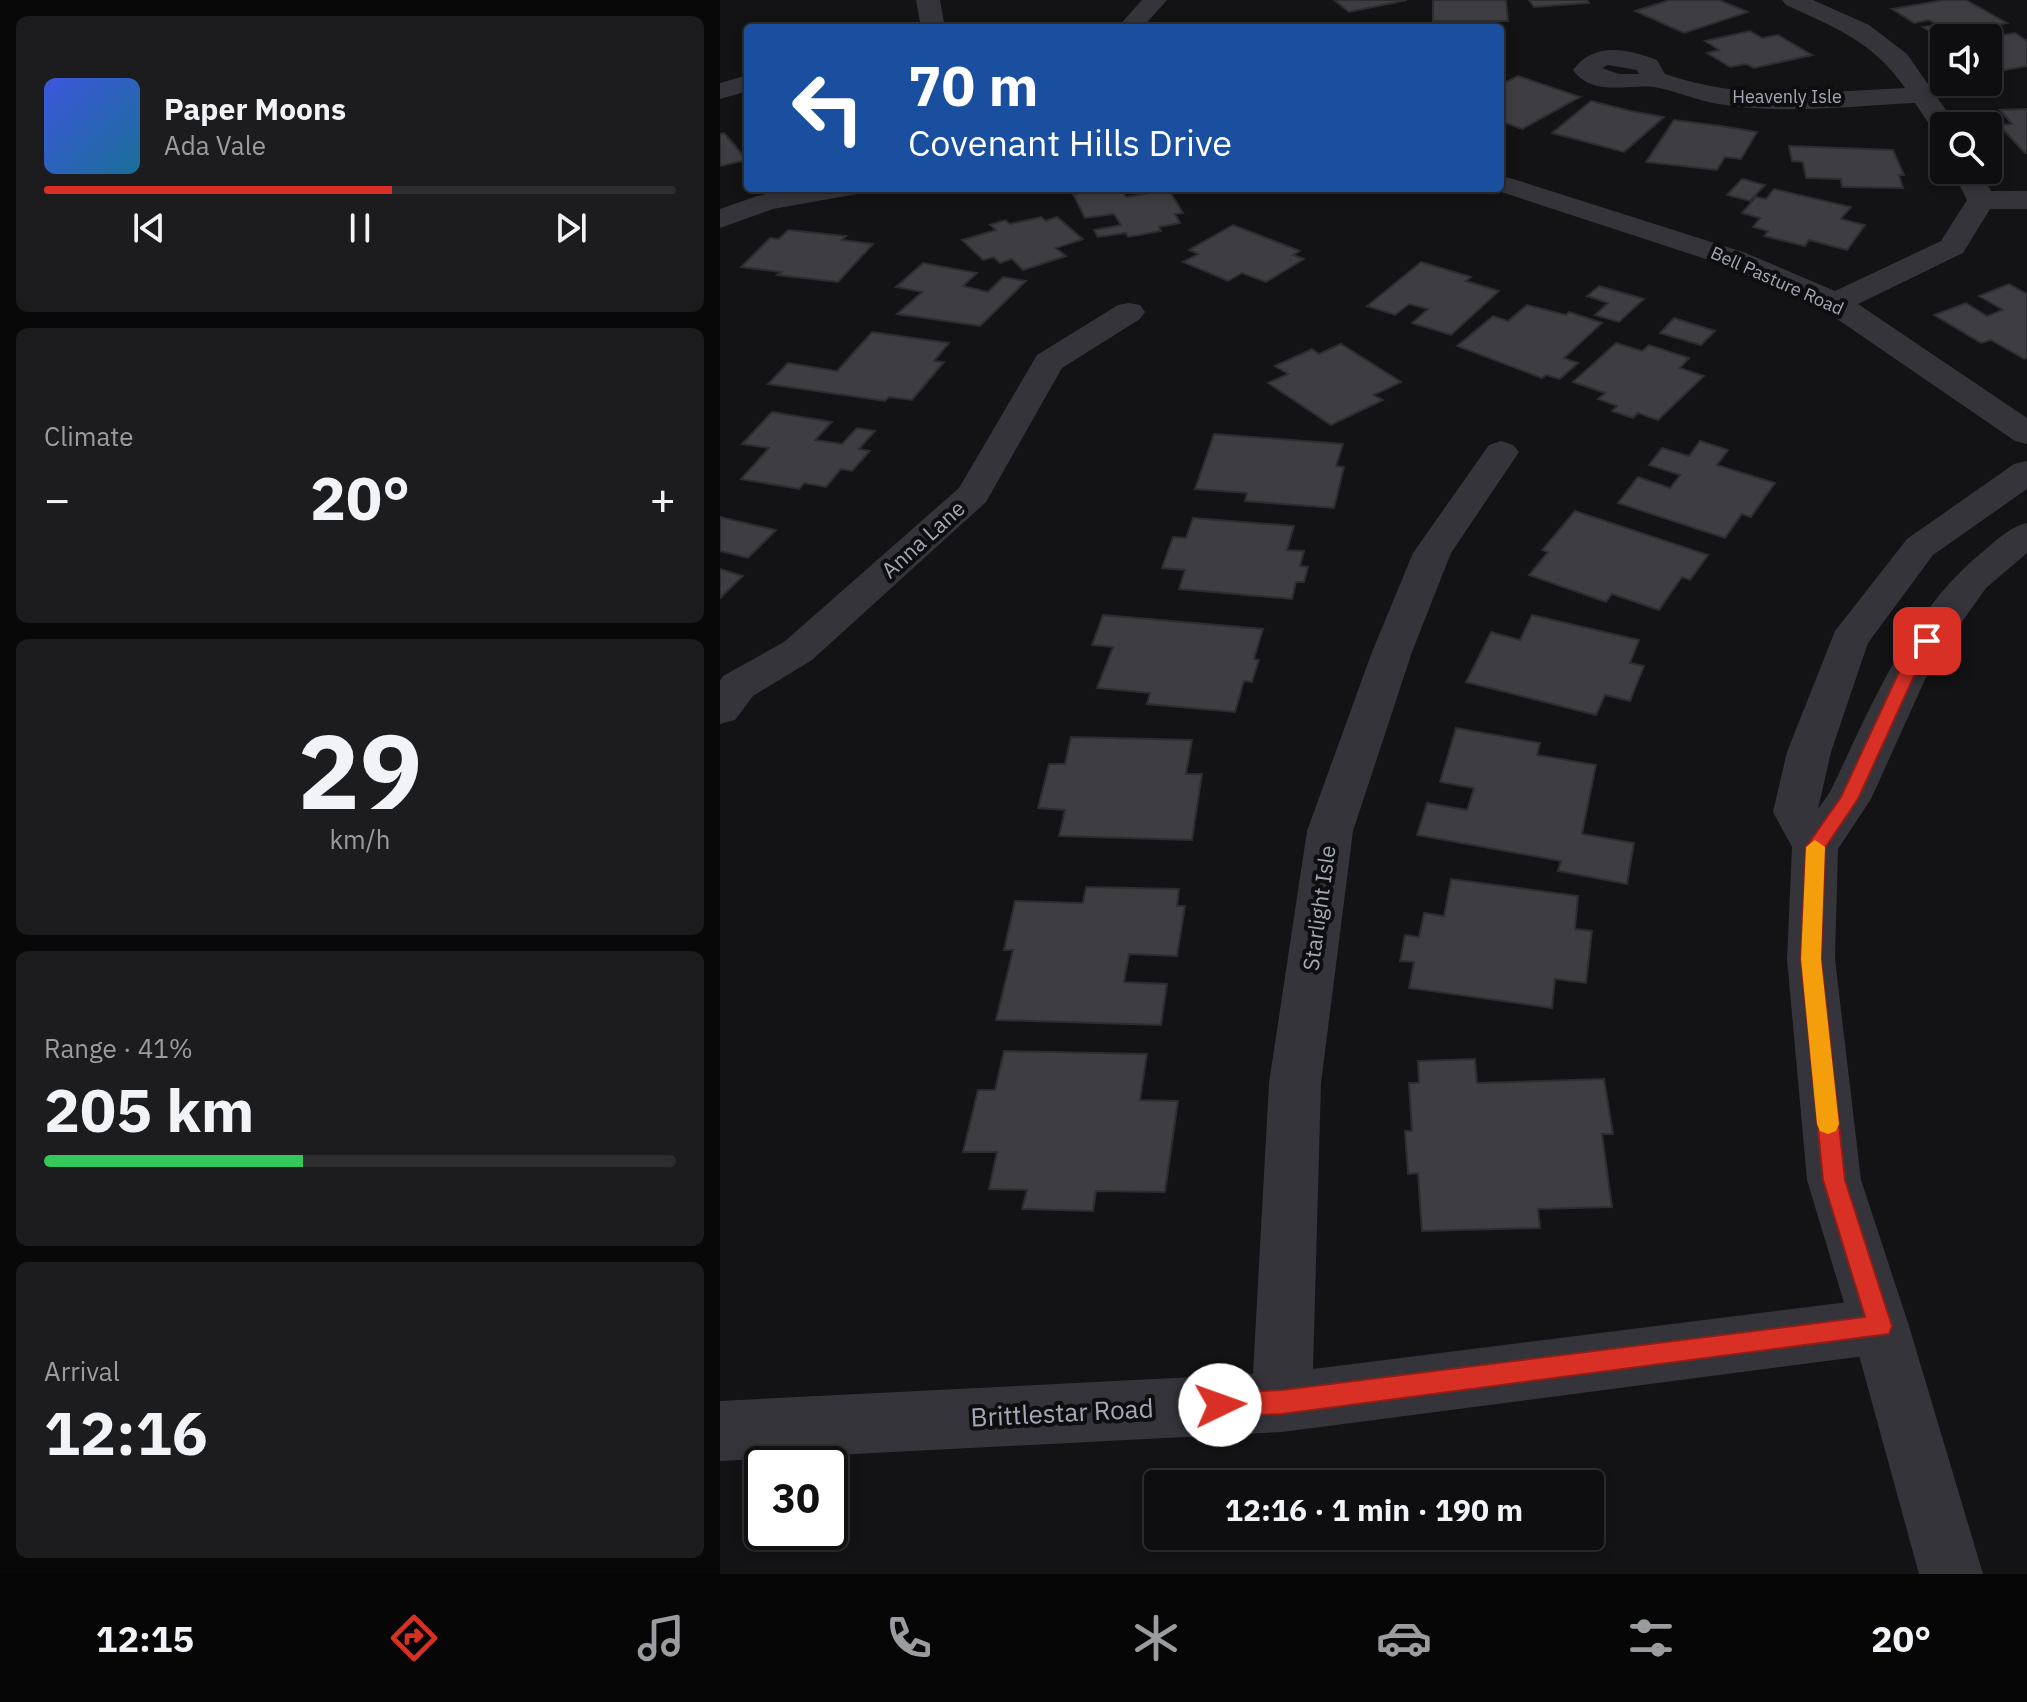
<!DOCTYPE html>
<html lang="en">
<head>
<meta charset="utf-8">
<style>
  :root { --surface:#0e0e10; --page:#1c1c1e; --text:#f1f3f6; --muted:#9b9c9f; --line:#2e2e30; --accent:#d93025 }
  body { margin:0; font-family:"IBM Plex Sans",sans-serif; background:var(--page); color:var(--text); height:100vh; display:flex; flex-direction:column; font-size:30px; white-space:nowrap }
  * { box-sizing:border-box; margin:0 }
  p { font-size:26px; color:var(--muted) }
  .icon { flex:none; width:44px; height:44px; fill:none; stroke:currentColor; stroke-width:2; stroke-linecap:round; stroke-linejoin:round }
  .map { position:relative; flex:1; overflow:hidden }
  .drawer { display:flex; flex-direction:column; gap:16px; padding:16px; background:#080809; width:720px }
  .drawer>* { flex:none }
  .banner { position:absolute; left:24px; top:24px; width:760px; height:168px; border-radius:8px; box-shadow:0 4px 12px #0003,0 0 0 2px var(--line); background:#1a4fa0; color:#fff; overflow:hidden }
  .buttons { position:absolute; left:1210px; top:24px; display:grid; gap:16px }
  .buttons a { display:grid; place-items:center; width:72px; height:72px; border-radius:8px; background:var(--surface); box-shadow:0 4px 12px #0003,0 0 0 2px var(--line); font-size:40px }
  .speed { position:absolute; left:24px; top:1446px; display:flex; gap:16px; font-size:40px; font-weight:700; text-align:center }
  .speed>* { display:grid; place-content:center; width:104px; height:104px; border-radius:50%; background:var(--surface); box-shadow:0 4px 12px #0003,0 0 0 2px var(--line); line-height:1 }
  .speed .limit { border:4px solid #111; border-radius:12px; background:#fff; color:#111 }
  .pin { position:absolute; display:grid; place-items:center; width:68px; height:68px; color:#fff; margin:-34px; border-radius:16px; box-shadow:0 4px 12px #0006 }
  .me { position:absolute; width:88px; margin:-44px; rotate:87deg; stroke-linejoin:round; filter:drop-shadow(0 0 6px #0008) }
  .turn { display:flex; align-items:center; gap:28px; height:168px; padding:0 32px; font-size:36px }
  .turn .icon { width:104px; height:104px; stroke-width:2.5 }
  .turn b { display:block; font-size:56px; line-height:68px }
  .big { font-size:60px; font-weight:700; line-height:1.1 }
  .drawer .widget { flex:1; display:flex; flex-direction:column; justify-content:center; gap:12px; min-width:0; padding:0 28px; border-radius:12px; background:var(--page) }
  .drawer .dial { align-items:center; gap:0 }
  .dial b { font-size:104px; line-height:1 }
  .song { display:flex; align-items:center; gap:24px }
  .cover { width:96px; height:96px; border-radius:12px; background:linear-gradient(135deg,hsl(230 70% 55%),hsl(200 70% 35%)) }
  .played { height:8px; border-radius:4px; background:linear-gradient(90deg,var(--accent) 55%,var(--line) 55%) }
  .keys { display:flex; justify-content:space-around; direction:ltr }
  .heat { display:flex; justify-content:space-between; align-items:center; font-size:44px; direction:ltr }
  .charge { height:12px; border-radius:6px; background:linear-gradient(90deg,#34c759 41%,var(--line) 0) }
  .trip { position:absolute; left:424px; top:1470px; width:460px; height:80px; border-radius:8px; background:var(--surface); box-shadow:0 4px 12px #0003,0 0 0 2px var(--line); font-weight:700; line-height:80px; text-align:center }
  .dock { display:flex; height:128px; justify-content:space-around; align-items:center; background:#060606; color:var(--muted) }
  .dock .icon { width:56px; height:56px }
  .dock .selected { color:var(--accent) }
  .dock b { font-size:36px; color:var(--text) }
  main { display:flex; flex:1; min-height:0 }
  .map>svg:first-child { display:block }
</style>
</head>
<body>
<main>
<section class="drawer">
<div class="widget">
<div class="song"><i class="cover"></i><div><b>Paper Moons</b><p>Ada Vale</p></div></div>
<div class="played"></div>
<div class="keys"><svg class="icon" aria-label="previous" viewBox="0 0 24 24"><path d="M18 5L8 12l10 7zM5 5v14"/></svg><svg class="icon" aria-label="pause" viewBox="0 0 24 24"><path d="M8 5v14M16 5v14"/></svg><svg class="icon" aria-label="next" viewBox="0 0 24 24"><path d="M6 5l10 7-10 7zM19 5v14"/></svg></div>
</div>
<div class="widget"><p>Climate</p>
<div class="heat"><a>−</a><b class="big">20°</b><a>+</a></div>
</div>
<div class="widget dial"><b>29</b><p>km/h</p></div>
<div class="widget"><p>Range · 41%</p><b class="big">205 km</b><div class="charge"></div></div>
<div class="widget"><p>Arrival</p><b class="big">12:16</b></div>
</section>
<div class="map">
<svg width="1307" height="1574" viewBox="0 0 1307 1574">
  <rect width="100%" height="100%" fill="#131315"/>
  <path fill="#3d3d42" stroke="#2d2d31" stroke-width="2" d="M 614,0 L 687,0 L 629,12 Z
    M 713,0 L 786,0 L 788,21 L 713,21 Z
    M 809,0 L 867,0 L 869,3 L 814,7 Z
    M 950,0 L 999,0 L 1028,12 L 964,33 L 915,11 Z
    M 1224,0 L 1246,0 L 1287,23 L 1217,36 L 1203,27 L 1217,25 L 1209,20 L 1194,23 L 1172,9 Z
    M 1030,31 L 1042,38 L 1058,35 L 1092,55 L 1034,68 L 1026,64 L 1010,67 L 987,53 L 999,50 L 985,41 Z
    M 1295,33 L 1307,41 L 1307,66 L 1268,73 L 1268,38 L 1264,38 Z
    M 798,76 L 860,97 L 802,129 L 780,121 L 780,85 Z
    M 871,101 L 911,111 L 944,117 L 904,152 L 832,133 Z
    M 1307,109 L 1307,153 L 1305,153 L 1279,125 L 1292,124 L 1280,110 Z
    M 954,120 L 1001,126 L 1037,132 L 1021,159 L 1005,157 L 997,170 L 926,162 Z
    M 4,133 L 27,160 L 0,166 L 0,134 Z
    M 1069,146 L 1173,150 L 1184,175 L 1179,175 L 1183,188 L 1122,187 L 1121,179 L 1086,178 L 1083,162 L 1072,161 Z
    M 1022,179 L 1045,185 L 1030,201 L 1007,195 Z
    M 401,188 L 406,197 L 449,190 L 463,213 L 455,214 L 460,223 L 439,227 L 441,231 L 408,237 L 406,233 L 378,237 L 374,230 L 401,225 L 394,214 L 365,218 L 353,194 Z
    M 1054,189 L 1131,207 L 1121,219 L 1145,225 L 1127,250 L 1089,240 L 1085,246 L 1044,236 L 1048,231 L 1033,227 L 1040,218 L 1022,213 L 1036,197 L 1046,199 Z
    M 321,217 L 326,221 L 337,217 L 363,239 L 336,248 L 346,256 L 303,270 L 292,259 L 280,263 L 274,257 L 263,260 L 242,240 L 276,230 L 270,225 L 285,220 L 290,224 Z
    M 513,225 L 580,251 L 573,255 L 584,259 L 546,282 L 522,273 L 508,281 L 463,262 L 478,254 L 469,250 Z
    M 68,230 L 126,236 L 122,240 L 153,244 L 118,282 L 57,275 L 61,272 L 21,267 L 50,238 L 59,239 Z
    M 701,262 L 751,277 L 746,281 L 779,291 L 731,335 L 692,323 L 708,309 L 689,304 L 675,315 L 647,306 Z
    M 203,263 L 257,273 L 243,286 L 268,292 L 283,277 L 306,281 L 260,326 L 177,314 L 202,292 L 176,287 Z
    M 1289,284 L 1307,294 L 1307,358 L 1304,359 L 1271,340 L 1261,343 L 1214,315 L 1246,303 L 1267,316 L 1283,310 L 1259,296 Z
    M 879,286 L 924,299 L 899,322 L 875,315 L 888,303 L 867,296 Z
    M 807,305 L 846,315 L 849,312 L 882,323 L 844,358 L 858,363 L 840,379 L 826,375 L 822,378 L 737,346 L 773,316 L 788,321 Z
    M 954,318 L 995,331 L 981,345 L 940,333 Z
    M 152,332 L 229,343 L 214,361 L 224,362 L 192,400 L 169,397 L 165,401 L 48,384 L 68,363 L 117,371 Z
    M 896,343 L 922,351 L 929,345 L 969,358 L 960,368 L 984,376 L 938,420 L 918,413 L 913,418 L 892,411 L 897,406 L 878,399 L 885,393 L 853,382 Z
    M 621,344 L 681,382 L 654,395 L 663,400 L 611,425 L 548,383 L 568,374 L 555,366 L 592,349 L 599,354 Z
    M 52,412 L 112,422 L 95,440 L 122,444 L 137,428 L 155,431 L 139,449 L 150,451 L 132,471 L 121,469 L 106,487 L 84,483 L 79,489 L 21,479 L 49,448 L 22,444 Z
    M 494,434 L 623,444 L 616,466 L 624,467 L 614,508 L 525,501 L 527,493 L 475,489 Z
    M 980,441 L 1008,450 L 997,465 L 1055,483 L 1031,517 L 1022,514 L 1005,538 L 898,503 L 918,477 L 950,488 L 960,475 L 929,465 L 942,448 L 969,456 Z
    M 855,511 L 988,555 L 970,580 L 962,577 L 939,610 L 892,594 L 886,602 L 809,575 L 828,552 L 822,550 Z
    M 0,517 L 56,530 L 28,558 L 0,551 Z
    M 473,518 L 574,526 L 567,550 L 584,551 L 580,566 L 588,567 L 584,582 L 576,582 L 572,599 L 459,589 L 465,570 L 442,568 L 453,537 L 466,538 Z
    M 0,569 L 23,576 L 0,598 Z
    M 383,615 L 543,629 L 534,659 L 539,660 L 532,682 L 524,681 L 515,712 L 427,704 L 430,693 L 377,688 L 393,647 L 372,645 Z
    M 812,615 L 919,640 L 910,663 L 924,666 L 910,701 L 885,695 L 876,715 L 746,682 L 771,632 L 800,640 Z
    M 736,728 L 820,743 L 817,755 L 876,765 L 862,834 L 914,843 L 907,884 L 838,871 L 841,861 L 697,835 L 707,803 L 747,810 L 754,788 L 720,782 Z
    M 351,737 L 472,740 L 466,774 L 482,774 L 472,840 L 339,836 L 345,810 L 318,808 L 329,764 L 345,764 Z
    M 731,879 L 858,896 L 855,929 L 872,931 L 866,983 L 835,979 L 832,1008 L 689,988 L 694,962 L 680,961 L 685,935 L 699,937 L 704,913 L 724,916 Z
    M 366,887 L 459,889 L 457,906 L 465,906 L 457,956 L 409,954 L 404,982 L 447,984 L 441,1025 L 276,1020 L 293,950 L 284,950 L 295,901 L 363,903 Z
    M 284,1051 L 427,1054 L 420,1100 L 458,1101 L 445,1192 L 376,1191 L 373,1211 L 302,1209 L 307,1190 L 269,1189 L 277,1152 L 243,1152 L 258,1090 L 275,1090 Z
    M 755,1059 L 757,1083 L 884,1079 L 893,1134 L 882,1134 L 892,1207 L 818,1209 L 820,1228 L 702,1231 L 698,1173 L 688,1174 L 685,1131 L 692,1131 L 689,1083 L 699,1083 L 698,1061 Z"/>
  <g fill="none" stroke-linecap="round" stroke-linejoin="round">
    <path fill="#34343a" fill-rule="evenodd" d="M 196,0 L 220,0 L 225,28 L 201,28 Z
      M 422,0 L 447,0 L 422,28 L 397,28 Z
      M 1062,0 L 1093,0 L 1149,25 L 1187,54 L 1237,126 L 1224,126 L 1224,135 L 1215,133 L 1195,103 C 1130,106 1063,115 999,104 C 977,101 954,90 934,87 C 909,84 872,97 853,70 C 874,41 908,49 937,60 L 945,74 C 1023,101 1103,92 1185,88 C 1154,42 1114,27 1066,5 ZM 888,65 L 917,70 L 919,74 L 899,74 L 882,68 Z
      M 28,75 L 28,91 L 0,99 L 0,83 Z
      M 1232,170 L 1260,170 L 1271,191 L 1307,191 L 1307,209 L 1270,209 L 1243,253 L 1138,304 L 1307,418 L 1307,444 L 1295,441 L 1104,310 L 1004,265 L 769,188 L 780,188 L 780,176 L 790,178 L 1026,253 L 1115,291 L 1221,241 L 1247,200 Z
      M 78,188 L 141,188 L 137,194 L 53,209 L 0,228 L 0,209 L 37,196 Z
      M 409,303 L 420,305 L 425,312 L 420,319 L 342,368 L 266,502 L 92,660 L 33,696 L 15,720 L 0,724 L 0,681 L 3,676 L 64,642 L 239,488 L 317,355 L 398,305 Z
      M 781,441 L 793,445 L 799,452 L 731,553 L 692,652 L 633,831 L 601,1083 L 593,1369 L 1160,1298 L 1181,1306 L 1189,1326 L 1181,1346 L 1160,1354 L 562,1432 L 0,1461 L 0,1401 L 533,1374 L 549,1083 L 587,831 L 652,652 L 693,553 L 769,445 Z"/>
    <path fill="#34343a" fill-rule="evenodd" d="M 1307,461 L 1307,489 L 1213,555 L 1148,643 L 1111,752 L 1098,809 L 1110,792 C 1152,705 1189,610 1266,549 C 1279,538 1290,527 1307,523 L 1307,553 L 1266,588 L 1212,664 L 1151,799 L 1118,849 L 1115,959 L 1141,1180 L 1189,1326 L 1263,1574 L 1199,1574 L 1131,1326 L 1087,1180 L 1067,959 L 1072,847 L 1053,812 L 1067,752 L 1115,631 L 1187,539 L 1294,464 Z"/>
  </g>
  <path fill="#d93025" stroke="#8d1f18" stroke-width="2" d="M 1207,636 L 1216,641 L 1200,663 L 1138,799 L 1105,848 L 1101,959 L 1125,1180 L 1172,1326 L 1169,1334 L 562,1414 L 500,1417 L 491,1414 L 487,1405 L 491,1396 L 500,1393 L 562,1390 L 1145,1317 L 1103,1180 L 1081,959 L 1086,847 L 1121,797 L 1184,661 L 1202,637 Z"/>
  <path fill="#f59e0b" d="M 1095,840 L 1105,847 L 1101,959 L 1119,1124 L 1116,1131 L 1108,1134 L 1100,1131 L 1097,1124 L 1081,959 L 1086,847 Z"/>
  <g text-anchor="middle" stroke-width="8" stroke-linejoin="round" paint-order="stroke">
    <g font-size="18" fill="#a4a8b6" stroke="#0e0e10">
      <text x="1067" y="103">Heavenly Isle</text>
      <text transform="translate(1057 281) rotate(24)" y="6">Bell Pasture Road</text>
    </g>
    <g font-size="22" fill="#a4a8b6" stroke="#0e0e10">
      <text transform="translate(203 539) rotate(-42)" y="8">Anna Lane</text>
      <text transform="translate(599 908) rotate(-82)" y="8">Starlight Isle</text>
    </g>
    <g font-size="26" fill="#a4a8b6" stroke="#0e0e10">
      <text transform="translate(342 1413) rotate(-3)" y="9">Brittlestar Road</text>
    </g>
  </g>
</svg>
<div class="buttons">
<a><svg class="icon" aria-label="sound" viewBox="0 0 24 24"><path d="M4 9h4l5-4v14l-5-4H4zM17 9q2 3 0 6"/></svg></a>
<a><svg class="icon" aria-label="search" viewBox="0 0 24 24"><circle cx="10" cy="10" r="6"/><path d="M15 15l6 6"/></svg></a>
</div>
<div class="speed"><div class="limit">30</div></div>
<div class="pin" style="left:1207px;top:641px;background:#d93025"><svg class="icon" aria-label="arrive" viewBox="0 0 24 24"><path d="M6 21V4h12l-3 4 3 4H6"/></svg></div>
<svg class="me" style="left:500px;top:1405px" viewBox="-20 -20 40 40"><circle r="19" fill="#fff"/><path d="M0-13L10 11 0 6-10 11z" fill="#d93025"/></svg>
<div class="trip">12:16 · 1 min · 190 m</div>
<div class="banner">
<div class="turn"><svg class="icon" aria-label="left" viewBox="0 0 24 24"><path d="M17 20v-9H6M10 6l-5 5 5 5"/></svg><div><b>70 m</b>Covenant Hills Drive</div></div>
</div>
</div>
</main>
<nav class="dock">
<b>12:15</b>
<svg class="icon selected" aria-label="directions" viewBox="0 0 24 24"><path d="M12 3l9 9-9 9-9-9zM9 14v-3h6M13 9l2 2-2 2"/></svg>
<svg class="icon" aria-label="music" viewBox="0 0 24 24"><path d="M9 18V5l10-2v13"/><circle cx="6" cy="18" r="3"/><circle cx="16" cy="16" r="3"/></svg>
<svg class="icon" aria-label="phone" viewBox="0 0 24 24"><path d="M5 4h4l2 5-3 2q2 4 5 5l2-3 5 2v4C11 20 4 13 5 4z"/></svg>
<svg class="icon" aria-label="climate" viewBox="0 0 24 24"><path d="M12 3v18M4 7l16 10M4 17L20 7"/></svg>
<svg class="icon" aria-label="car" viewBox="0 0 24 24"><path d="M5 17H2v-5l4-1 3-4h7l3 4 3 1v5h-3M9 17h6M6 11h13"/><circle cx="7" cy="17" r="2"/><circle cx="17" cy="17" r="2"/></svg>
<svg class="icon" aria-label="filters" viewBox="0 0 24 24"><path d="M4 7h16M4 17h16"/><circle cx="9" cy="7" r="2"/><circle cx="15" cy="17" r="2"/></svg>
<b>20°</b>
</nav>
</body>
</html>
